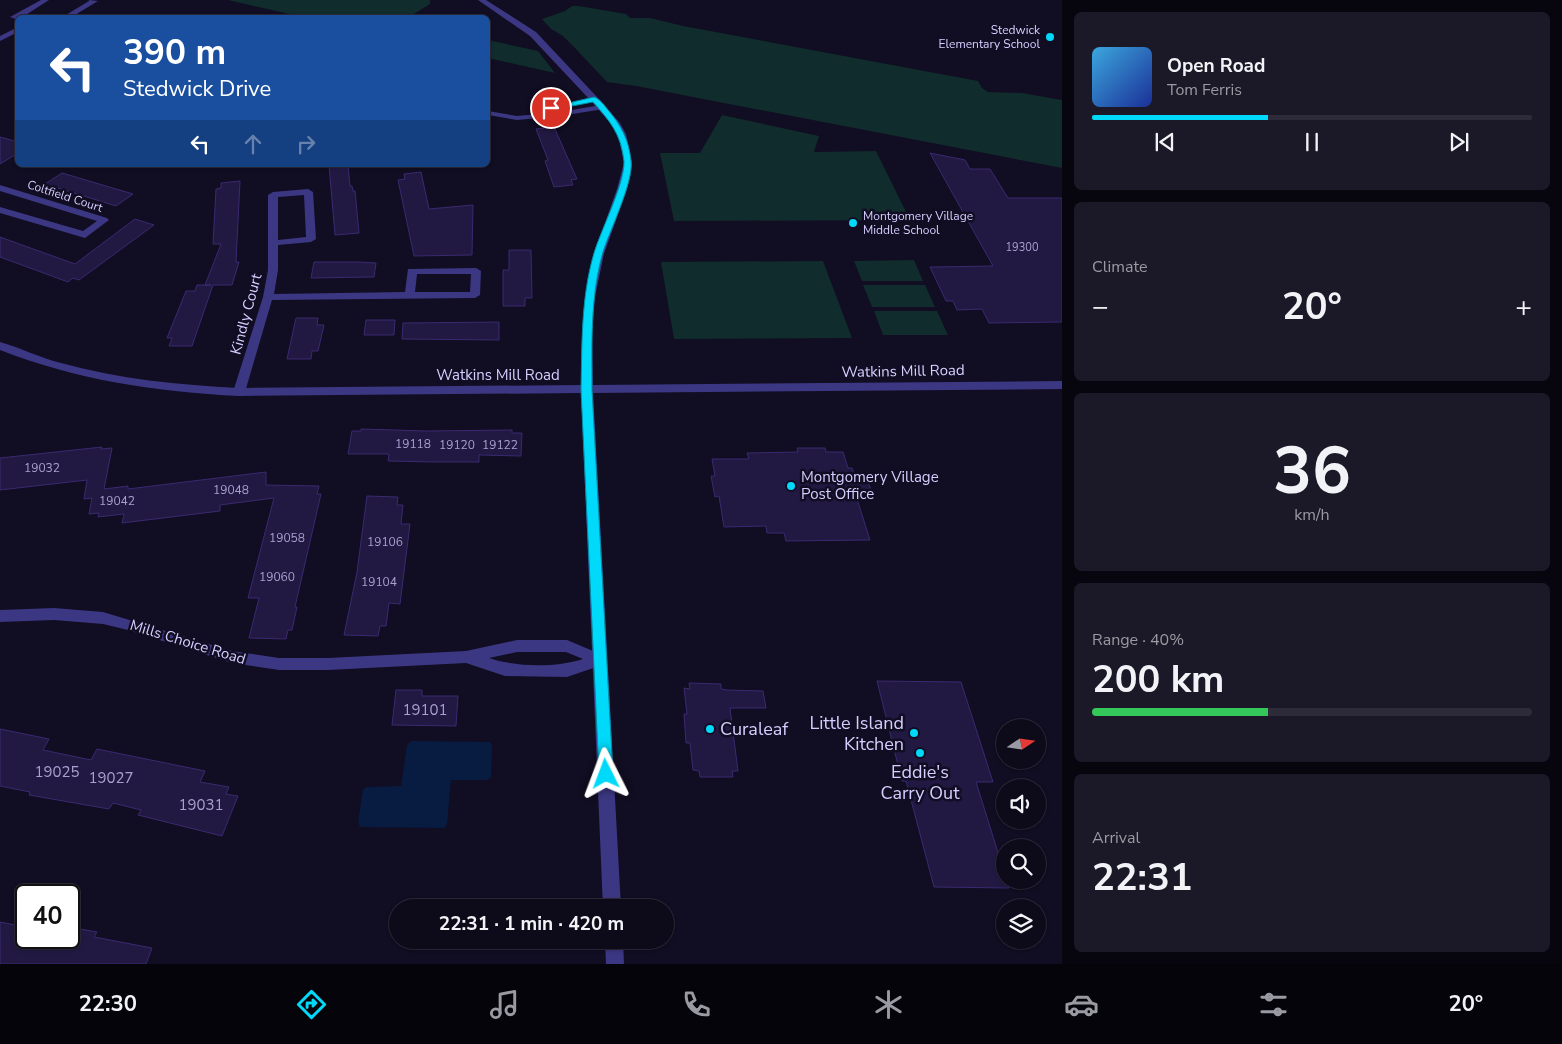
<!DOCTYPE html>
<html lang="en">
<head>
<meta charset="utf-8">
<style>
  :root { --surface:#0d0a1a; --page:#1b1827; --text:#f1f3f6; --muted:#9a9aa2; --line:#2d2b39; --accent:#00d9f9 }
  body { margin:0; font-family:"Nunito Sans",sans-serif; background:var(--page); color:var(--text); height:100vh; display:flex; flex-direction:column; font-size:19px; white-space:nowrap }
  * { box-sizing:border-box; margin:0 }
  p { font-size:16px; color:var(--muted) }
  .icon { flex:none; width:28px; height:28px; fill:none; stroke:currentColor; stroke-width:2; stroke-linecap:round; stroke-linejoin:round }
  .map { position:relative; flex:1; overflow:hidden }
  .drawer { display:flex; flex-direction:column; gap:12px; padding:12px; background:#07060e; width:500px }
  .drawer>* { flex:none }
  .banner { position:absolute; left:15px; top:15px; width:475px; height:152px; border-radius:8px; box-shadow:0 1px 4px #0004,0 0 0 1px var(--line); background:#1a4fa0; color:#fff; overflow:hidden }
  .needle { width:32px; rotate:77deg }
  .fabs { position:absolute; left:996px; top:719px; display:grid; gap:10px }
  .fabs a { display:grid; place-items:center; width:50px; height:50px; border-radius:50%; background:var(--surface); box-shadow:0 1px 4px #0004,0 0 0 1px var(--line); font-size:25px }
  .speed { position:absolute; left:15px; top:884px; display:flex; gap:10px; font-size:25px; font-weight:700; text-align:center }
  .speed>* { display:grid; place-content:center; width:65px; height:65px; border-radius:50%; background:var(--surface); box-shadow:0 1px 4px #0004,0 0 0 1px var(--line); line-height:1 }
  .speed .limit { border:2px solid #111; border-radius:8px; background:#fff; color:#111 }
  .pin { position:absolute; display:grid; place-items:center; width:42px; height:42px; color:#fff; margin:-21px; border:2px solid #fff; border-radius:50%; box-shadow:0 1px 5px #0007 }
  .me { position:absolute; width:55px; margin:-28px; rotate:357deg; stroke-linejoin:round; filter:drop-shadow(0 0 4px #0008) }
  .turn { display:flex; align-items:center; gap:18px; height:105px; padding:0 25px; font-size:22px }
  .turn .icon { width:65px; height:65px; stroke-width:2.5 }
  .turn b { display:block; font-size:35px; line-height:42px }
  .lanes { display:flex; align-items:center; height:48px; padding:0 25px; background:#0003; justify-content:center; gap:25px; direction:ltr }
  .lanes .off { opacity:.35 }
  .big { font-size:38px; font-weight:700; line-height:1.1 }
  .drawer .tile { flex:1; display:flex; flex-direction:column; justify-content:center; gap:8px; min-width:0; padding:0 18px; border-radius:8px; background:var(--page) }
  .drawer .dial { align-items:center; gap:0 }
  .dial b { font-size:65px; line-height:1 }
  .song { display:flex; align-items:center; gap:15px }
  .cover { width:60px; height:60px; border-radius:8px; background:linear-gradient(135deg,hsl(200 70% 55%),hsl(230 70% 35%)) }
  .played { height:5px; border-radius:2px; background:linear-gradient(90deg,var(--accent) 40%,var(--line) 40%) }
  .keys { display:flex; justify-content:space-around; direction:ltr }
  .heat { display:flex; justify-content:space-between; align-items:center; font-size:28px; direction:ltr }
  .charge { height:8px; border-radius:4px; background:linear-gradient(90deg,#34c759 40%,var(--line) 0) }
  .trip { position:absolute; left:389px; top:899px; width:285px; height:50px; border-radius:25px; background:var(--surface); box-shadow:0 1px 4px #0004,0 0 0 1px var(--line); font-weight:700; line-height:50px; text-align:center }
  .dock { display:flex; height:80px; justify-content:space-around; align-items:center; background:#05040a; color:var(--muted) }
  .dock .icon { width:35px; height:35px }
  .dock .on { color:var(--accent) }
  .dock b { font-size:22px; color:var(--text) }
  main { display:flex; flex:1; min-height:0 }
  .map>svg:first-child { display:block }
</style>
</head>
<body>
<main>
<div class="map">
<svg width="1062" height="964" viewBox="0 0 1062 964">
  <rect width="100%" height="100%" fill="#110d22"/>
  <path fill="#102c2c" d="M 228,0 L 430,0 L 430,4 L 409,17 L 307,18 Z
    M 572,6 L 579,6 L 626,14 L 630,18 L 650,18 L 683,26 L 978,81 L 982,88 L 988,92 L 1022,93 L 1062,100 L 1062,168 L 636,86 L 607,82 L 573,46 L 563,36 L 551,29 L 542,19 L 565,11 Z
    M 488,40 L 538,51 L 555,73 L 488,58 Z
    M 722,115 L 819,136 L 814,152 L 876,151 L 910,220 L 674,221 L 660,153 L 700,153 Z
    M 914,260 L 923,281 L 862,281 L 854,261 Z
    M 823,261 L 852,338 L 674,339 L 661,262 Z
    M 863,285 L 925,285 L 935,307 L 872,307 Z
    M 874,311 L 937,311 L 948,335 L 883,335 Z"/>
  <path fill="#081b40" d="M 411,741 L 490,742 L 492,745 L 491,777 L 487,780 L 451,780 L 447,824 L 445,828 L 360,827 L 358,822 L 363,790 L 366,787 L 401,786 L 407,745 Z"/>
  <path fill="#221943" stroke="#3a2a70" d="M 554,127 L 577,179 L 571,180 L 573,185 L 554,187 L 545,161 L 548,160 L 536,129 Z
    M 0,137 L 18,142 L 18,153 L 0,164 Z
    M 930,153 L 965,160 L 970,169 L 990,169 L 1008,198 L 1062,198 L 1062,322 L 989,323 L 982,309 L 957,310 L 953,301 L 946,301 L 930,267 L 993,266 Z
    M 329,165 L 348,165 L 350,186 L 352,186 L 353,191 L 355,191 L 359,233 L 335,235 Z
    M 421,172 L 429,209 L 473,205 L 472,255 L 414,256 L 398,180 L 405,179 L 404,174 Z
    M 62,173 L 133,194 L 116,206 L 45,184 Z
    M 240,181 L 236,262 L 239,262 L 232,285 L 213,285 L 192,346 L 169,346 L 172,338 L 167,338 L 186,291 L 195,291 L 197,285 L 211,285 L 205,285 L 221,244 L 213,244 L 216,189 L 221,188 L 221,183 Z
    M 135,219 L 154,225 L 79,280 L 73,278 L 68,282 L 0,257 L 0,237 L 75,264 Z
    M 509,250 L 531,250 L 532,298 L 525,298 L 525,306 L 503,306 L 503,270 L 509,270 Z
    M 314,262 L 359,262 L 376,263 L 374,277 L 311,278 Z
    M 296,318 L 318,318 L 317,325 L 324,325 L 318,351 L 312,351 L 311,359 L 287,359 Z
    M 366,320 L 395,320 L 394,335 L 364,335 Z
    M 499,322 L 499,340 L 402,339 L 403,323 Z
    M 361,429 L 426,431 L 512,430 L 512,433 L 522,433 L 521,456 L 479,455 L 479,462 L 433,462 L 388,461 L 389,454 L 348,454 L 352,431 L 361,431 Z
    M 102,447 L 101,449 L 112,448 L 104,489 L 128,486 L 128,489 L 266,472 L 266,485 L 319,486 L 317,494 L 321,494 L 295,607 L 297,607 L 292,630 L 288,630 L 286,639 L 249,638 L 259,598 L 248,598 L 274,498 L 220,505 L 220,511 L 122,523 L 124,514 L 98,517 L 99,513 L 89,514 L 92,498 L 84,499 L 87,480 L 0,490 L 0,458 Z
    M 797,448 L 825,448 L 826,452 L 843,452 L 848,468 L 852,468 L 855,476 L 866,476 L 874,498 L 857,499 L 870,540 L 786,541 L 784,533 L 767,533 L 766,526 L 724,527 L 719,496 L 715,497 L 711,476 L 715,476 L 712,459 L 749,459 L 747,453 L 798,452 Z
    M 367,496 L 398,497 L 397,505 L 403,505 L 401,524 L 410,524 L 400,604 L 389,603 L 386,626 L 380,626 L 378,636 L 344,635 L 357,572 Z
    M 877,681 L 961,682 L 993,782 L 976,782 L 1009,888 L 934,887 L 906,781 L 902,781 Z
    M 689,683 L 721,684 L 721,689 L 727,690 L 763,691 L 766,708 L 730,708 L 738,771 L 732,771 L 733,777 L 700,777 L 699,771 L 693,770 L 690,743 L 686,743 L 684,714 L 687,714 L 684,688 L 690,689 Z
    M 396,690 L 422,690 L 422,696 L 458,696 L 456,726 L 392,725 Z
    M 0,729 L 49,739 L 43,750 L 91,760 L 97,749 L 205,771 L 200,782 L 229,787 L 226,794 L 238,796 L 222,836 L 138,815 L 141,810 L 113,803 L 109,809 L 29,795 L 30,792 L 0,786 Z
    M 0,922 L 26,927 L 26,938 L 69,938 L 69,927 L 97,932 L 94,937 L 152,948 L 146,964 L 0,964 Z"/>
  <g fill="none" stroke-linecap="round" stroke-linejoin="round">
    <path fill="#3c3782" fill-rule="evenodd" d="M 41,0 L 49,0 L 21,18 L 18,18 L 18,20 L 10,17 Z
      M 89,0 L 98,1 L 70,18 L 61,18 L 89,1 Z
      M 18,27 L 18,32 L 0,41 L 0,36 Z
      M 594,97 L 598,99 L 597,101 L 551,110 L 547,108 Z
      M 601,105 L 604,105 L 604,109 L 560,116 L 517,120 L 488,115 L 488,111 L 517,116 L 560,112 Z
      M 0,185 L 107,218 L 109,220 L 85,238 L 0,213 L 0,207 L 83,231 L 97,221 L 0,191 Z
      M 308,189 L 313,192 L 316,239 L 311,242 L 278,245 L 278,270 L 274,294 L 405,292 L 408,269 L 476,268 L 481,271 L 480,295 L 475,298 L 272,300 L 245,392 L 239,396 L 235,395 L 233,392 L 263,297 L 268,270 L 268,195 L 273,192 ZM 304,195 L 306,237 L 278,240 L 278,197 ZM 417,274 L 471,274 L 470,292 L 415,292 Z
      M 54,608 L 103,612 L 232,651 L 279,658 L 328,658 L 466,651 L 517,640 L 567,640 L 605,656 L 607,660 L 605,664 L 567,677 L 505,676 L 466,663 L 328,670 L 279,670 L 232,663 L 128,630 L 103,624 L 54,620 L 0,622 L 0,610 ZM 517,652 L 566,652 L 583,659 C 556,668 515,667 489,658 Z"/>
    <path fill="#3c3782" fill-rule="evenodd" d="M 478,0 L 486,0 L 536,32 L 597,97 L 620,123 L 626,134 L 632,163 L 627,189 L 604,254 L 595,297 L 592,334 L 593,385 L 1062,381 L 1062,389 L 593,393 L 621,908 L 603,908 L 581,393 L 239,396 C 156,392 77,380 0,350 L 0,342 C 21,348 41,358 61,363 C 119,379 179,385 239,388 L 581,385 L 582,334 L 585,297 L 594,254 L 617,189 L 624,163 L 618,134 L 613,126 L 591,101 L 530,36 Z
      M 605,940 L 623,940 L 624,964 L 606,964 Z"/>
  </g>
  <path fill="#00d9f9" stroke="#008da2" d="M 594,97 C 600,99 604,105 608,110 C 621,125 629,140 631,161 C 634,181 610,230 603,252 C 590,297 592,344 592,390 L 613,774 L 611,779 L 606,781 L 601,779 L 599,774 L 581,390 C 582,344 581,297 594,253 C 601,230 625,183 624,161 C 621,134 610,121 593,102 L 551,110 L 547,108 Z"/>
  <g fill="#00d9f9" stroke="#110d22" stroke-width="2">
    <circle cx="1050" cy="37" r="5"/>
    <circle cx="853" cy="223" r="5"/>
    <circle cx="791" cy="486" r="5"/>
    <circle cx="710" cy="729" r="5"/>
    <circle cx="914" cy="733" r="5"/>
    <circle cx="920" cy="753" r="5"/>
  </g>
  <g text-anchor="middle" stroke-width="5" stroke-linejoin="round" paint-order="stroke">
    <g font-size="11" fill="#a8a1d0">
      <text x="1022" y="251">19300</text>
    </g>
    <g font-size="12" fill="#d5ceff" stroke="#110d22" text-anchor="end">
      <text x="1040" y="34">Stedwick<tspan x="1040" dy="14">Elementary School</tspan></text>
      <text x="863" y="220" text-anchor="start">Montgomery Village<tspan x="863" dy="14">Middle School</tspan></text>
    </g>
    <g font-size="12" fill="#d5ceff" stroke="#110d22">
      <text transform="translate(65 196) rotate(18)" y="4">Coltfield Court</text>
    </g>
    <g font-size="12" fill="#a8a1d0">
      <text x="413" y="448">19118</text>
      <text x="457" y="449">19120</text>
      <text x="500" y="449">19122</text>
      <text x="42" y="472">19032</text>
      <text x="231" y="494">19048</text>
      <text x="117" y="505">19042</text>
      <text x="287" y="542">19058</text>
      <text x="385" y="546">19106</text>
      <text x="277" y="581">19060</text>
      <text x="379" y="586">19104</text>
    </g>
    <g font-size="15" fill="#d5ceff" stroke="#110d22">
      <text transform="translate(246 314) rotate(-75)" y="5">Kindly Court</text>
      <text transform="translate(903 371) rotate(-1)" y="5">Watkins Mill Road</text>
      <text x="498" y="380">Watkins Mill Road</text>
      <text transform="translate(188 642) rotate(17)" y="5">Mills Choice Road</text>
    </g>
    <g font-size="15" fill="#d5ceff" stroke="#110d22" text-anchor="start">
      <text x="801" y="482">Montgomery Village<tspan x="801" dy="17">Post Office</tspan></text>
    </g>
    <g font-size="15" fill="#a8a1d0">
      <text x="425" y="715">19101</text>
      <text x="57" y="777">19025</text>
      <text x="111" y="783">19027</text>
      <text x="201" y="810">19031</text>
    </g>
    <g font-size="18" fill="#d5ceff" stroke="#110d22" text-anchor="end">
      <text x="904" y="729">Little Island<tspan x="904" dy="21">Kitchen</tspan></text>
      <text x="720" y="735" text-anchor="start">Curaleaf</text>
      <text x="920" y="778" text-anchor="middle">Eddie's<tspan x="920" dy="21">Carry Out</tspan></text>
    </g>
  </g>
</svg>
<div class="fabs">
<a><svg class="needle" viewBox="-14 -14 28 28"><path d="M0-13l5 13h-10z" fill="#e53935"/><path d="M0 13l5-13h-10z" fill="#9a9aa2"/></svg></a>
<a><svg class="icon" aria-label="sound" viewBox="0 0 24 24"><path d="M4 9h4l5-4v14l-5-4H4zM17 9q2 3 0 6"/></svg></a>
<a><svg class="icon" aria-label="search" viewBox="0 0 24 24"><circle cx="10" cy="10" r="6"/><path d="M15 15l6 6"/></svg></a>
<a><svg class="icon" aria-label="layers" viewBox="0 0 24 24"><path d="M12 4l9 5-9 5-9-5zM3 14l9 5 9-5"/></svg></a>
</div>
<div class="speed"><div class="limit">40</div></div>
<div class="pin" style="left:551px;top:108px;background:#d93025"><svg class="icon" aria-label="arrive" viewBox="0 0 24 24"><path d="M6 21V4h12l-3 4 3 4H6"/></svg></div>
<svg class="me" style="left:606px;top:774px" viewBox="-20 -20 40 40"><path d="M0-17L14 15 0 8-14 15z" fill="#00d9f9" stroke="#fff" stroke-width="4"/></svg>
<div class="trip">22:31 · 1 min · 420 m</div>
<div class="banner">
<div class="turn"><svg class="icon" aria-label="left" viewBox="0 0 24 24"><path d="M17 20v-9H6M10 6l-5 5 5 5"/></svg><div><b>390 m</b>Stedwick Drive</div></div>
<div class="lanes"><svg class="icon" aria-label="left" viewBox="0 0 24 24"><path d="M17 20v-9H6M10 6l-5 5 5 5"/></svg><svg class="icon off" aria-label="ahead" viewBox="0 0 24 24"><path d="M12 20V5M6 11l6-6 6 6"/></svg><svg class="icon off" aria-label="right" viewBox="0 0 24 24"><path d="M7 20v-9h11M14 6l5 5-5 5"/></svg></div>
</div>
</div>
<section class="drawer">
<div class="tile">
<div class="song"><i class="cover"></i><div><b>Open Road</b><p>Tom Ferris</p></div></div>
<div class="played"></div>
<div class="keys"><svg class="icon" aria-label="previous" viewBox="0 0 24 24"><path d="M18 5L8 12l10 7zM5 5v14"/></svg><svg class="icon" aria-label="pause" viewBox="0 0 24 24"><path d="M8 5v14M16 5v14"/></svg><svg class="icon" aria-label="next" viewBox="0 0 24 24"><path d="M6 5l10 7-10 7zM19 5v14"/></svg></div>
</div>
<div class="tile"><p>Climate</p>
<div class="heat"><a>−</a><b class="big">20°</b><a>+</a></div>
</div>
<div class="tile dial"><b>36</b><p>km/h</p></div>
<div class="tile"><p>Range · 40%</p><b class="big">200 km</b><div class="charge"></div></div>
<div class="tile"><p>Arrival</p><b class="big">22:31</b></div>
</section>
</main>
<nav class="dock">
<b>22:30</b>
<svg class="icon on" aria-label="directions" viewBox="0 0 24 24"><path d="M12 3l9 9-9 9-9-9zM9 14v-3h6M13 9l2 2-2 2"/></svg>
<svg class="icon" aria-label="music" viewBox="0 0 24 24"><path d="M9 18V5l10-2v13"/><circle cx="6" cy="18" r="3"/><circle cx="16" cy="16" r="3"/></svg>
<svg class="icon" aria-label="phone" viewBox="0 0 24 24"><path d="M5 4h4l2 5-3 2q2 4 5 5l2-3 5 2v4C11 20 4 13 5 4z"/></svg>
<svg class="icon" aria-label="climate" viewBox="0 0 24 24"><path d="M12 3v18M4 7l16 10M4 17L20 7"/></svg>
<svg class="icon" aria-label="car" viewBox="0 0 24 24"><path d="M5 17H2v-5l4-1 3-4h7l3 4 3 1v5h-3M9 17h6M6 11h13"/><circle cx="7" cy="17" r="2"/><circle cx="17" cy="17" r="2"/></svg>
<svg class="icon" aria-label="filters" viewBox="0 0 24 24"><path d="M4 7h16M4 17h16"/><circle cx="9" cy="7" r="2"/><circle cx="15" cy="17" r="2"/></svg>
<b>20°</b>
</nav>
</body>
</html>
